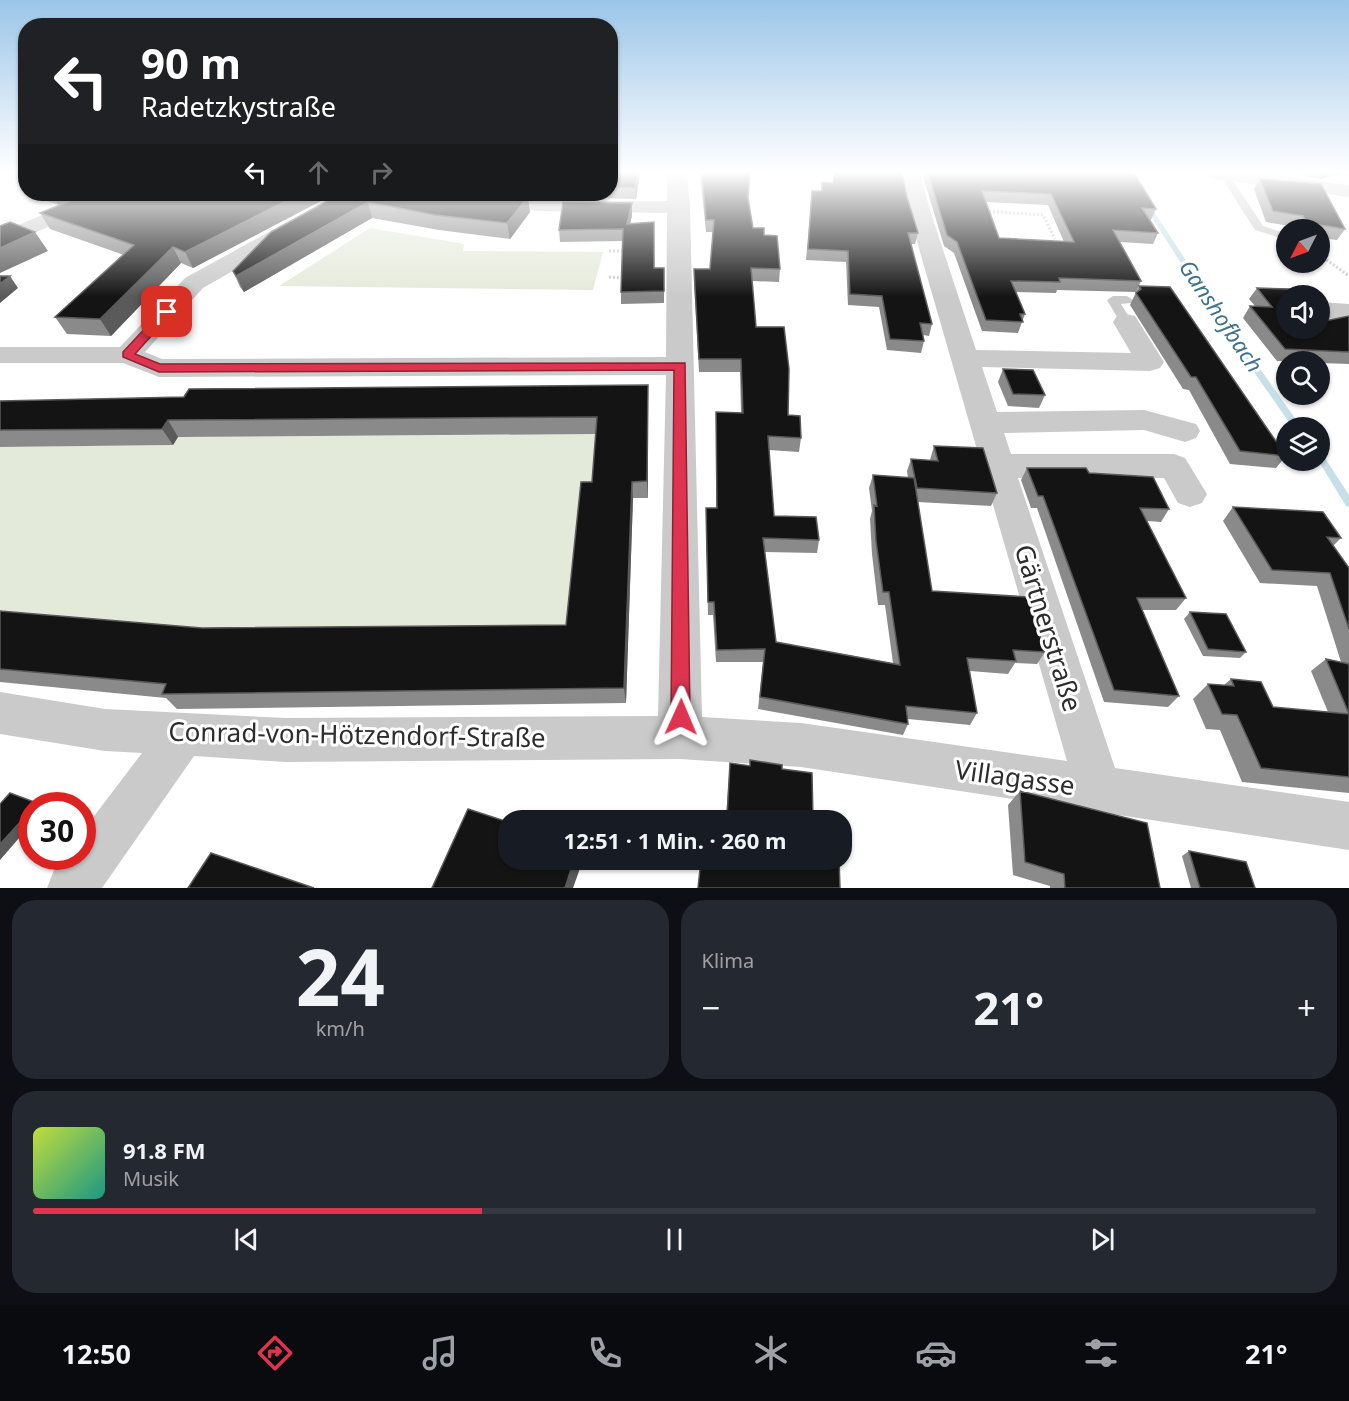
<!DOCTYPE html>
<html lang="de">
<head>
<meta charset="utf-8">
<style>
  :root { --surface:#171b24; --page:#242831; --text:#f1f3f6; --muted:#9ea1a6; --line:#363941; --accent:#de344f }
  body { margin:0; font-family:"Noto Sans",sans-serif; background:var(--page); color:var(--text); height:100vh; display:flex; flex-direction:column; font-size:22px; white-space:nowrap }
  * { box-sizing:border-box; margin:0 }
  p { font-size:20px; color:var(--muted) }
  .icon { flex:none; width:33px; height:33px; fill:none; stroke:currentColor; stroke-width:2; stroke-linecap:round; stroke-linejoin:round }
  .map { position:relative; height:888px; overflow:hidden }
  .side { display:flex; flex-direction:column; gap:12px; padding:12px; background:#0d0f14; flex:1 }
  .side>* { flex:none }
  .top-card { position:absolute; left:18px; top:18px; width:600px; height:183px; border-radius:24px; box-shadow:0 2px 4px #0004; background:#202124; color:#fff; overflow:hidden }
  .needle { width:39px; rotate:228deg }
  .tools { position:absolute; left:1276px; top:219px; display:grid; gap:12px }
  .tools a { display:grid; place-items:center; width:54px; height:54px; border-radius:50%; background:var(--surface); box-shadow:0 2px 4px #0004; font-size:30px }
  .speed { position:absolute; left:18px; top:792px; display:flex; gap:12px; font-size:30px; font-weight:700; text-align:center }
  .speed>* { display:grid; place-content:center; width:78px; height:78px; border-radius:50%; background:var(--surface); box-shadow:0 2px 4px #0004; line-height:1 }
  .speed .limit { border:9px solid #d22; background:#fff; color:#111 }
  .pin { position:absolute; display:grid; place-items:center; width:51px; height:51px; color:#fff; margin:-26px; border-radius:12px; box-shadow:0 3px 9px #0006 }
  .me { position:absolute; width:66px; margin:-33px; rotate:1deg; stroke-linejoin:round; filter:drop-shadow(0 0 4px #0008) }
  .turn { display:flex; align-items:center; gap:21px; height:126px; padding:0 24px; font-size:27px }
  .turn .icon { width:78px; height:78px; stroke-width:2.5 }
  .turn b { display:block; font-size:42px; line-height:51px }
  .lanes { display:flex; align-items:center; height:57px; padding:0 24px; background:#0003; justify-content:center; gap:30px; direction:ltr }
  .lanes .off { opacity:.35 }
  .big { font-size:45px; font-weight:700; line-height:1.1 }
  .side .widget { flex:1; display:flex; flex-direction:column; justify-content:center; gap:9px; min-width:0; padding:0 21px; border-radius:24px; background:var(--page) }
  .side .dial { align-items:center; gap:0 }
  .dial b { font-size:78px; line-height:1 }
  .song { display:flex; align-items:center; gap:18px }
  .cover { width:72px; height:72px; border-radius:9px; background:linear-gradient(135deg,hsl(70 70% 55%),hsl(170 70% 35%)) }
  .played { height:6px; border-radius:3px; background:linear-gradient(90deg,var(--accent) 35%,var(--line) 35%) }
  .keys { display:flex; justify-content:space-around; direction:ltr }
  .heat { display:flex; justify-content:space-between; align-items:center; font-size:33px; direction:ltr }
  .side .tiles { flex:1; display:grid; gap:12px; grid-template-columns:1fr 1fr }
  .widget:last-child { grid-column:span 2 }
  .trip { position:absolute; left:498px; top:810px; width:354px; height:60px; border-radius:24px; background:var(--surface); box-shadow:0 2px 4px #0004; font-weight:700; line-height:60px; text-align:center }
  .menu { display:flex; height:96px; justify-content:space-around; align-items:center; background:#090b0e; color:var(--muted) }
  .menu .icon { width:42px; height:42px }
  .menu .on { color:var(--accent) }
  .menu b { font-size:27px; color:var(--text) }
  .map>svg:first-child { display:block }
</style>
</head>
<body>
<div class="map">
<svg width="1349" height="888" viewBox="0 0 1349 888">
  <rect width="100%" height="100%" fill="#fff"/>
  <path fill="#e4eada" d="M 370,228 L 464,244 L 463,251 L 603,252 L 593,290 L 279,286 Z
    M 599,434 L 594,499 L 569,640 L 0,625 L 0,447 L 172,445 L 178,437 Z"/>
  <g fill="none" stroke-linecap="round" stroke-linejoin="round">
    <path fill="#c7dfe9" fill-rule="evenodd" d="M 1145,204 L 1149,204 L 1219,311 L 1302,428 L 1293,428 L 1212,312 L 1144,205 Z
      M 1320,454 L 1323,455 L 1349,495 L 1349,507 L 1346,506 L 1318,460 L 1320,460 Z"/>
    <path stroke="#cacaca" stroke-width="3" stroke-dasharray="2 2" stroke-linecap="butt" d="M 985,211 L 1043,215 L 1055,239
      M 609,251 L 623,251
      M 1320,255 L 1349,276
      M 609,277 L 622,278"/>
    <path fill="#cacaca" fill-rule="evenodd" d="M 1222,173 L 1228,173 L 1263,226 L 1287,234 L 1287,240 L 1255,230 L 1220,175 Z
      M 1113,296 L 1127,296 L 1133,300 L 1131,303 L 1121,304 L 1132,322 L 1130,325 L 1122,325 L 1120,322 L 1107,300 Z"/>
    <path fill="#cacaca" fill-rule="evenodd" d="M 667,173 L 687,173 L 690,207 L 702,717 L 801,723 L 1067,761 L 907,207 L 900,173 L 920,173 L 929,207 L 976,350 L 1131,353 L 1113,322 L 1117,316 L 1126,314 L 1135,316 L 1164,362 L 1160,368 L 1150,371 L 982,367 L 997,412 L 1144,410 L 1196,424 L 1200,431 L 1196,438 L 1185,442 L 1144,430 L 1004,433 L 1011,454 L 1174,454 L 1185,458 L 1207,494 L 1202,503 L 1190,507 L 1178,503 L 1164,478 L 1018,478 L 1115,768 L 1349,802 L 1349,850 L 801,767 L 680,759 L 286,762 L 194,756 L 102,888 L 47,888 L 54,870 L 64,856 L 82,856 L 82,832 L 142,753 L 105,751 L 0,734 L 0,692 L 105,709 L 286,718 L 658,716 L 666,375 L 159,377 L 123,363 L 0,363 L 0,347 L 120,347 L 185,278 L 338,194 L 362,194 L 359,198 L 203,288 L 145,352 L 162,359 L 666,357 L 667,213 L 538,211 L 454,200 L 447,198 L 444,194 L 491,194 L 594,201 L 667,201 Z
      M 1206,173 L 1262,173 L 1349,185 L 1349,197 L 1216,179 L 1209,177 Z
      M 91,194 L 117,194 L 114,198 L 0,248 L 0,233 Z
      M 1320,302 L 1349,304 L 1349,320 L 1320,318 Z"/>
  </g>
  <path fill="#8a8a8a" fill-rule="evenodd" d="M 610,173 L 640,173 L 636,199 L 567,197 L 567,194 L 610,194 Z
    M 700,173 L 750,173 L 748,198 L 753,228 L 764,235 L 780,269 L 779,282 L 752,281 L 756,327 L 788,415 L 801,438 L 799,452 L 769,450 L 774,516 L 819,540 L 817,553 L 765,552 L 776,642 L 893,663 L 885,605 L 878,605 L 872,554 L 870,519 L 872,511 L 869,488 L 873,475 L 908,478 L 907,471 L 911,459 L 930,460 L 934,446 L 997,493 L 991,506 L 918,502 L 932,591 L 1045,652 L 1037,664 L 1015,663 L 1008,674 L 970,671 L 977,713 L 970,725 L 908,719 L 908,724 L 903,735 L 758,709 L 763,662 L 716,662 L 713,615 L 708,615 L 706,521 L 706,508 L 716,508 L 716,412 L 741,413 L 740,372 L 699,372 L 694,281 L 694,269 L 710,269 L 713,232 L 706,232 Z
    M 922,173 L 1134,173 L 1156,209 L 1151,220 L 1150,220 L 1158,233 L 1153,244 L 1120,242 L 1141,281 L 1136,292 L 1057,290 L 1056,293 L 1016,292 L 1025,314 L 1018,333 L 982,331 L 954,253 L 944,246 ZM 986,202 L 1048,205 L 1064,242 L 999,238 Z
    M 1299,173 L 1343,173 L 1320,179 L 1307,177 Z
    M 1260,179 L 1345,229 L 1337,240 L 1320,238 L 1320,230 L 1297,230 L 1296,227 L 1266,222 L 1254,189 Z
    M 822,182 L 907,197 L 918,233 L 915,244 L 911,244 L 932,324 L 929,336 L 923,335 L 924,341 L 921,353 L 887,350 L 879,307 L 848,305 L 846,262 L 806,260 L 812,191 L 821,191 Z
    M 33,194 L 86,194 L 59,205 L 35,197 Z
    M 87,194 L 334,194 L 193,268 L 181,263 L 111,336 L 67,334 L 55,317 L 124,255 L 50,229 L 40,213 Z
    M 340,194 L 530,212 L 510,239 L 439,230 L 372,218 L 244,292 L 240,287 L 233,271 Z
    M 517,194 L 545,194 L 544,195 Z
    M 632,215 L 630,224 L 654,268 L 664,268 L 664,303 L 621,304 L 621,292 L 623,241 L 560,242 L 559,230 Z
    M 1139,286 L 1286,456 L 1276,468 L 1230,464 L 1189,390 L 1183,389 L 1130,305 Z
    M 1257,288 L 1291,289 L 1287,328 L 1349,316 L 1349,364 L 1320,363 L 1320,362 L 1277,361 L 1243,318 L 1250,306 L 1255,306 L 1249,299 Z
    M 1003,369 L 1045,395 L 1039,408 L 1008,406 L 998,382 Z
    M 648,385 L 648,498 L 633,498 L 626,703 L 177,709 L 166,698 L 0,682 L 0,611 L 202,628 L 566,625 L 592,482 L 596,434 L 178,437 L 173,445 L 0,447 L 0,401 L 184,397 Z
    M 1027,468 L 1089,473 L 1169,509 L 1161,522 L 1147,521 L 1186,598 L 1176,610 L 1142,610 L 1179,696 L 1168,707 L 1104,702 L 1037,508 L 1031,508 L 1021,480 Z
    M 1233,507 L 1341,538 L 1333,546 L 1349,568 L 1349,793 L 1242,782 L 1220,730 L 1206,729 L 1193,699 L 1208,684 L 1224,685 L 1231,679 L 1273,707 L 1328,712 L 1311,671 L 1326,659 L 1341,662 L 1317,586 L 1260,583 L 1223,521 Z
    M 1190,612 L 1246,652 L 1240,658 L 1203,656 L 1184,619 Z
    M 730,763 L 782,769 L 813,820 L 726,816 Z
    M 1020,791 L 1160,888 L 1050,888 L 1050,886 L 1013,875 L 1008,805 Z
    M 1189,851 L 1255,888 L 1191,888 L 1182,856 Z"/>
  <path fill="#5a5a5a" d="M 638,173 L 640,173 L 636,199 L 635,188 Z
    M 1323,173 L 1343,173 L 1320,179 Z
    M 51,194 L 86,194 L 59,205 Z
    M 300,194 L 334,194 L 193,268 L 185,252 Z
    M 528,197 L 530,212 L 510,239 L 507,223 Z
    M 368,202 L 372,218 L 244,292 L 236,276 Z
    M 632,203 L 632,215 L 628,235 L 627,224 Z
    M 35,232 L 48,251 L 0,273 L 0,248 Z
    M 173,247 L 181,263 L 111,336 L 100,319 Z
    M 10,276 L 18,288 L 0,303 L 0,284 Z
    M 648,385 L 648,498 L 647,481 Z
    M 168,420 L 178,437 L 173,445 L 162,429 Z
    M 632,482 L 633,498 L 626,703 L 624,688 Z
    M 32,809 L 32,823 L 0,860 L 0,844 Z
    M 574,860 L 583,860 L 573,888 L 565,888 Z"/>
  <path fill="#141414" stroke="#5a5a5a" stroke-width="1.5" fill-rule="evenodd" d="M 610,173 L 638,173 L 635,188 L 610,187 Z
    M 702,173 L 750,173 L 748,198 L 753,228 L 764,228 L 764,235 L 777,236 L 780,269 L 751,268 L 756,327 L 784,327 L 789,369 L 788,415 L 800,416 L 801,438 L 768,436 L 774,516 L 816,517 L 819,540 L 763,538 L 776,642 L 900,665 L 889,592 L 883,592 L 876,541 L 874,505 L 877,506 L 873,475 L 914,478 L 932,591 L 1028,597 L 1045,652 L 1013,650 L 1016,661 L 967,658 L 977,713 L 906,706 L 908,724 L 760,697 L 765,649 L 717,650 L 714,602 L 708,602 L 706,508 L 717,508 L 716,412 L 743,413 L 741,359 L 699,359 L 694,269 L 710,269 L 714,220 L 706,220 Z
    M 834,173 L 902,173 L 907,197 L 918,233 L 908,233 L 932,324 L 920,323 L 924,341 L 890,339 L 882,296 L 850,294 L 848,251 L 808,249 L 812,191 L 822,191 L 822,182 L 833,183 Z
    M 928,173 L 1134,173 L 1156,209 L 1142,208 L 1158,233 L 1113,230 L 1141,281 L 1059,278 L 1060,282 L 1011,281 L 1025,314 L 1020,314 L 1023,322 L 986,320 L 957,242 L 947,235 ZM 982,191 L 1051,194 L 1074,242 L 999,238 Z
    M 1260,179 L 1321,184 L 1345,229 L 1307,223 L 1303,216 L 1273,211 Z
    M 87,194 L 300,194 L 185,252 L 173,247 L 100,319 L 55,317 L 134,245 L 40,213 Z
    M 340,194 L 501,194 L 528,197 L 507,223 L 435,215 L 368,202 L 236,276 L 233,271 L 271,232 Z
    M 563,202 L 632,203 L 627,224 L 654,222 L 654,268 L 664,268 L 664,291 L 621,292 L 623,229 L 559,230 Z
    M 10,222 L 35,232 L 0,248 L 0,226 Z
    M 0,276 L 10,276 L 0,284 Z
    M 1139,286 L 1170,287 L 1286,456 L 1240,451 L 1196,377 L 1191,377 L 1136,293 L 1141,289 Z
    M 1257,288 L 1291,289 L 1297,296 L 1287,296 L 1287,328 L 1320,328 L 1320,322 L 1349,316 L 1349,352 L 1285,349 L 1250,306 L 1272,307 Z
    M 1003,369 L 1033,370 L 1045,395 L 1013,394 Z
    M 648,385 L 647,481 L 632,482 L 624,688 L 162,694 L 166,684 L 0,669 L 0,611 L 202,628 L 566,625 L 581,482 L 592,482 L 597,417 L 168,420 L 162,429 L 0,430 L 0,401 L 184,397 L 189,389 Z
    M 934,446 L 983,448 L 997,493 L 917,488 L 911,459 L 938,461 Z
    M 1027,468 L 1086,468 L 1089,473 L 1153,477 L 1169,509 L 1140,508 L 1186,598 L 1137,598 L 1179,696 L 1114,690 L 1043,496 L 1038,496 Z
    M 1233,507 L 1323,512 L 1341,538 L 1327,537 L 1349,568 L 1349,629 L 1330,573 L 1272,570 Z
    M 1190,612 L 1226,614 L 1246,652 L 1208,649 Z
    M 1326,659 L 1349,664 L 1349,714 Z
    M 1231,679 L 1261,682 L 1273,707 L 1349,714 L 1349,777 L 1261,768 L 1237,715 L 1222,714 L 1208,684 L 1234,686 Z
    M 750,760 L 782,765 L 782,769 L 812,773 L 813,820 L 704,820 L 704,813 L 727,817 L 730,763 L 750,766 Z
    M 1020,791 L 1147,823 L 1160,888 L 1065,888 L 1064,874 L 1025,862 Z
    M 10,793 L 37,803 L 34,806 L 32,806 L 32,809 L 0,844 L 0,804 Z
    M 468,809 L 508,822 L 508,860 L 574,860 L 565,888 L 432,888 Z
    M 1189,851 L 1246,862 L 1255,888 L 1200,888 Z
    M 211,853 L 314,888 L 188,888 Z
    M 701,860 L 839,860 L 840,888 L 698,888 Z"/>
  <linearGradient id="sky" x2="0" y2="1"><stop stop-color="#9bc5e8"/><stop offset="0.58" stop-color="#fff"/><stop offset="1" stop-color="#fff" stop-opacity="0"/></linearGradient>
  <rect width="1349" height="297" fill="url(#sky)"/>
  <path fill="#de344f" stroke="#902233" stroke-width="1.5" d="M 167,308 L 171,309 L 171,314 L 135,354 L 160,364 L 685,363 L 690,717 L 687,723 L 681,726 L 674,723 L 671,717 L 674,370 L 159,372 L 123,357 L 123,352 L 163,309 Z"/>
  <g text-anchor="middle" stroke-width="6" stroke-linejoin="round" paint-order="stroke">
    <g font-size="22" font-style="italic" fill="#3e738b" stroke="#fff">
      <text transform="translate(1221 316) rotate(56)" y="8">Ganshofbach</text>
    </g>
    <g font-size="26" fill="#2d2d2d" stroke="#fff">
      <text transform="translate(1048 628) rotate(73)" y="9">Gärtnerstraße</text>
      <text transform="translate(357 735) rotate(1)" y="9">Conrad-von-Hötzendorf-Straße</text>
      <text transform="translate(1015 778) rotate(8)" y="9">Villagasse</text>
    </g>
  </g>
</svg>
<div class="tools">
<a><svg class="needle" viewBox="-14 -14 28 28"><path d="M0-13l5 13h-10z" fill="#e53935"/><path d="M0 13l5-13h-10z" fill="#9ea1a6"/></svg></a>
<a><svg class="icon" aria-label="sound" viewBox="0 0 24 24"><path d="M4 9h4l5-4v14l-5-4H4zM17 9q2 3 0 6"/></svg></a>
<a><svg class="icon" aria-label="search" viewBox="0 0 24 24"><circle cx="10" cy="10" r="6"/><path d="M15 15l6 6"/></svg></a>
<a><svg class="icon" aria-label="layers" viewBox="0 0 24 24"><path d="M12 4l9 5-9 5-9-5zM3 14l9 5 9-5"/></svg></a>
</div>
<div class="speed"><div class="limit">30</div></div>
<div class="pin" style="left:167px;top:312px;background:#d93025"><svg class="icon" aria-label="arrive" viewBox="0 0 24 24"><path d="M6 21V4h12l-3 4 3 4H6"/></svg></div>
<svg class="me" style="left:681px;top:717px" viewBox="-20 -20 40 40"><path d="M0-17L14 15 0 8-14 15z" fill="#de344f" stroke="#fff" stroke-width="4"/></svg>
<div class="trip">12:51 · 1 Min. · 260 m</div>
<div class="top-card">
<div class="turn"><svg class="icon" aria-label="left" viewBox="0 0 24 24"><path d="M17 20v-9H6M10 6l-5 5 5 5"/></svg><div><b>90 m</b>Radetzkystraße</div></div>
<div class="lanes"><svg class="icon" aria-label="left" viewBox="0 0 24 24"><path d="M17 20v-9H6M10 6l-5 5 5 5"/></svg><svg class="icon off" aria-label="ahead" viewBox="0 0 24 24"><path d="M12 20V5M6 11l6-6 6 6"/></svg><svg class="icon off" aria-label="right" viewBox="0 0 24 24"><path d="M7 20v-9h11M14 6l5 5-5 5"/></svg></div>
</div>
</div>
<section class="side">
<div class="tiles">
<div class="widget dial"><b>24</b><p>km/h</p></div>
<div class="widget"><p>Klima</p>
<div class="heat"><a>−</a><b class="big">21°</b><a>+</a></div>
</div>
<div class="widget">
<div class="song"><i class="cover"></i><div><b>91.8 FM</b><p>Musik</p></div></div>
<div class="played"></div>
<div class="keys"><svg class="icon" aria-label="previous" viewBox="0 0 24 24"><path d="M18 5L8 12l10 7zM5 5v14"/></svg><svg class="icon" aria-label="pause" viewBox="0 0 24 24"><path d="M8 5v14M16 5v14"/></svg><svg class="icon" aria-label="next" viewBox="0 0 24 24"><path d="M6 5l10 7-10 7zM19 5v14"/></svg></div>
</div>
</div>
</section>
<nav class="menu">
<b>12:50</b>
<svg class="icon on" aria-label="directions" viewBox="0 0 24 24"><path d="M12 3l9 9-9 9-9-9zM9 14v-3h6M13 9l2 2-2 2"/></svg>
<svg class="icon" aria-label="music" viewBox="0 0 24 24"><path d="M9 18V5l10-2v13"/><circle cx="6" cy="18" r="3"/><circle cx="16" cy="16" r="3"/></svg>
<svg class="icon" aria-label="phone" viewBox="0 0 24 24"><path d="M5 4h4l2 5-3 2q2 4 5 5l2-3 5 2v4C11 20 4 13 5 4z"/></svg>
<svg class="icon" aria-label="climate" viewBox="0 0 24 24"><path d="M12 3v18M4 7l16 10M4 17L20 7"/></svg>
<svg class="icon" aria-label="car" viewBox="0 0 24 24"><path d="M5 17H2v-5l4-1 3-4h7l3 4 3 1v5h-3M9 17h6M6 11h13"/><circle cx="7" cy="17" r="2"/><circle cx="17" cy="17" r="2"/></svg>
<svg class="icon" aria-label="filters" viewBox="0 0 24 24"><path d="M4 7h16M4 17h16"/><circle cx="9" cy="7" r="2"/><circle cx="15" cy="17" r="2"/></svg>
<b>21°</b>
</nav>
</body>
</html>
